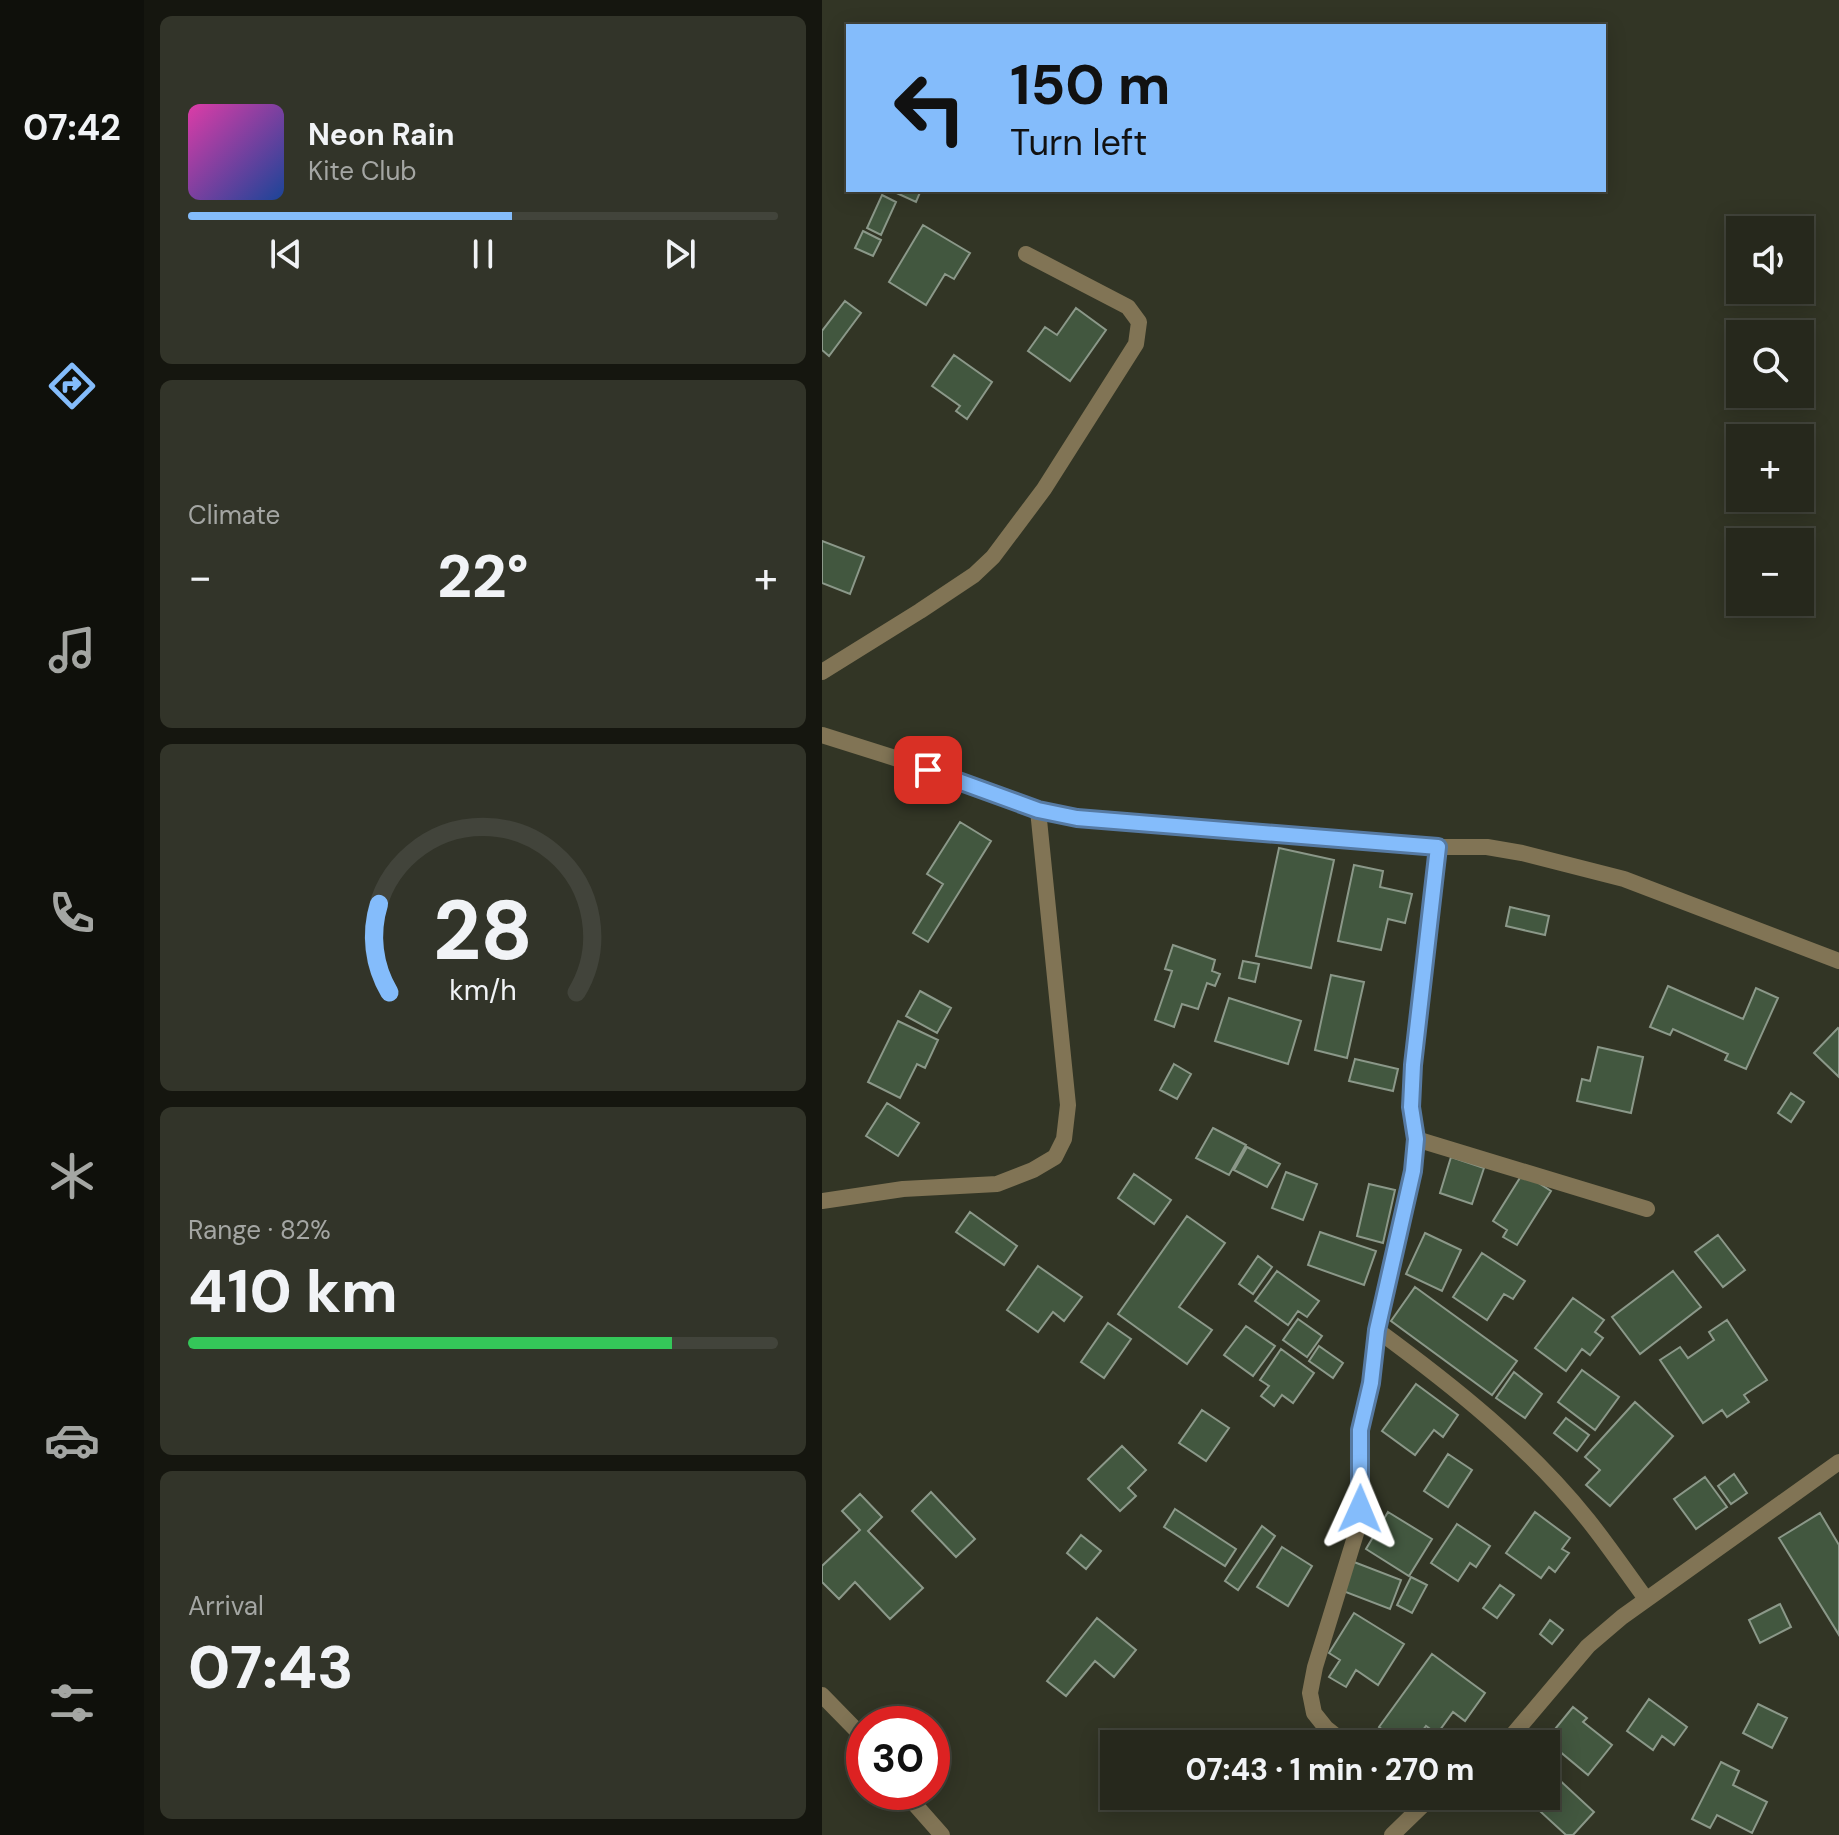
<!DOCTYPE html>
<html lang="en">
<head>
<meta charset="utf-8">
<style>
  :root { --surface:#26281c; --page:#323429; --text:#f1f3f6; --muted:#a4a6a3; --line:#42443b; --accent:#84bcfb }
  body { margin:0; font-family:"DM Sans",sans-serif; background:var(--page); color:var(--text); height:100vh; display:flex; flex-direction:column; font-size:30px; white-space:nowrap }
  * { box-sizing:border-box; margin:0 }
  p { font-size:26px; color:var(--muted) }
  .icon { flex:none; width:44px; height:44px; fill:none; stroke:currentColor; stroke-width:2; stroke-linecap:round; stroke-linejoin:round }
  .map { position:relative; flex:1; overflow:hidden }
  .sheet { display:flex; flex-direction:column; gap:16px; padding:16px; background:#15160f; width:678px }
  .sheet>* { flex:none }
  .hud { position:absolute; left:24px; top:24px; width:760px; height:168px; border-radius:0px; box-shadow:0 4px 20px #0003,0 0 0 2px var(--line); background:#84bcfb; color:#111; overflow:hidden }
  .fabs { position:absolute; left:904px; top:216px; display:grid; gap:16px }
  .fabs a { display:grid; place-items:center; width:88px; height:88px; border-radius:0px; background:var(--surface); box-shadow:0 4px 20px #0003,0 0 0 2px var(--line); font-size:40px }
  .speed { position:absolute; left:24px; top:1706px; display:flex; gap:16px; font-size:40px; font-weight:700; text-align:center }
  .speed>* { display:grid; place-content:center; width:104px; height:104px; border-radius:50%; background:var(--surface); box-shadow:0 4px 20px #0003,0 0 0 2px var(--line); line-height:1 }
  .speed .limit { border:12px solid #d22; background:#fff; color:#111 }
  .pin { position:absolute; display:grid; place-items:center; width:68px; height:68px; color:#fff; margin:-34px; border-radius:16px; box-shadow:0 4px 12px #0006 }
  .me { position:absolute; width:88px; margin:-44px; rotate:1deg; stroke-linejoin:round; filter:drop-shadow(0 0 6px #0008) }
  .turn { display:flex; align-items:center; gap:28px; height:168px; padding:0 32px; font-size:36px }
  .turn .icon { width:104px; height:104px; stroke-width:2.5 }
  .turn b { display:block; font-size:56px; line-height:68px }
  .big { font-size:60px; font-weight:800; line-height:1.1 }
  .sheet .card { flex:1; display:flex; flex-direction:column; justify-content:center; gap:12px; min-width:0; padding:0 28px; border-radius:12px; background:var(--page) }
  .sheet .dial { align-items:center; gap:0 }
  .dial svg { height:208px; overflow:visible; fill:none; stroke:var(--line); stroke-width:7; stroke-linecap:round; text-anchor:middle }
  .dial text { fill:var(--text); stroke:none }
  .song { display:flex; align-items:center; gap:24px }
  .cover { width:96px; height:96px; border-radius:12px; background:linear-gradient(135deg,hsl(320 70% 55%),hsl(220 70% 35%)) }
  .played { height:8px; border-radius:4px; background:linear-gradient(90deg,var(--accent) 55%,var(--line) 55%) }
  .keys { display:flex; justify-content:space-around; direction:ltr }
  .heat { display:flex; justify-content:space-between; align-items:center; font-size:44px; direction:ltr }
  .charge { height:12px; border-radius:6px; background:linear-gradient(90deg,#34c759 82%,var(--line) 0) }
  .trip { position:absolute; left:278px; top:1730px; width:460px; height:80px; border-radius:0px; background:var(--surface); box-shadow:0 4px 20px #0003,0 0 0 2px var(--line); font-weight:800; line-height:80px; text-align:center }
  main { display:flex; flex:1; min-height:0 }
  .tab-bar { display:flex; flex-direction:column; width:144px; justify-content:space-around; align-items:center; background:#0f100b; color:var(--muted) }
  .tab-bar .icon { width:56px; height:56px }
  .tab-bar .current { color:var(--accent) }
  .tab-bar b { font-size:36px; color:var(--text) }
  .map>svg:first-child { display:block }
</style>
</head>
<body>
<main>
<nav class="tab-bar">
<b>07:42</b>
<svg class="icon current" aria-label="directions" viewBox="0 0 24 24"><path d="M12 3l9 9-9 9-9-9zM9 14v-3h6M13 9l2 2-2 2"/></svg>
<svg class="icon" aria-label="music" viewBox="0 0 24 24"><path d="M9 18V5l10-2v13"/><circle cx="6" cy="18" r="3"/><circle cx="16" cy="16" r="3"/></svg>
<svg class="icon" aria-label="phone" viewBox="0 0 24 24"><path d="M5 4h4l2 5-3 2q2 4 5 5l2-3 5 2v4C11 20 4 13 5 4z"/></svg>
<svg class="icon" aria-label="climate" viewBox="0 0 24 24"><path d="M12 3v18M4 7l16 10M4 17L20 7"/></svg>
<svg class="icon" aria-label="car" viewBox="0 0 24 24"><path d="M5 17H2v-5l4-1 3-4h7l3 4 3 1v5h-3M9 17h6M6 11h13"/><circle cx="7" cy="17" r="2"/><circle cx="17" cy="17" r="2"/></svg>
<svg class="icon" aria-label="filters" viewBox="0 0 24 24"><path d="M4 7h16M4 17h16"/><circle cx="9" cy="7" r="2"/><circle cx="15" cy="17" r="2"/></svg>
</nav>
<section class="sheet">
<div class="card">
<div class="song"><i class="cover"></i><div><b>Neon Rain</b><p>Kite Club</p></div></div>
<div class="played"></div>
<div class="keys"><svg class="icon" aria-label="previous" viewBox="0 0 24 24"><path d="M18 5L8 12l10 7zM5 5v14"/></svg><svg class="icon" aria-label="pause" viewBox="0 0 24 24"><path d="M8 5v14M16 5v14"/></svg><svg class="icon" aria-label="next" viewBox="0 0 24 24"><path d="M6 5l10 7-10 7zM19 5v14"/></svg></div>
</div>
<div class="card"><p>Climate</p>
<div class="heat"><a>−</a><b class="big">22°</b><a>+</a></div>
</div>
<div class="card dial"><svg viewBox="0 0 100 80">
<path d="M14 69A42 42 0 1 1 86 69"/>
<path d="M14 69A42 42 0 0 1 10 35" stroke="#84bcfb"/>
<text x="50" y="56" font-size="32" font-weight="700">28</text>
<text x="50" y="72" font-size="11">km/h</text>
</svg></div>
<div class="card"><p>Range · 82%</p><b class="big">410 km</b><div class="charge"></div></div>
<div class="card"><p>Arrival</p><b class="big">07:43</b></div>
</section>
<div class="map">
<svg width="1017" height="1835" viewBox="0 0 1017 1835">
  <rect width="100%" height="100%" fill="#323525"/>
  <path fill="#42573f" stroke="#8b9889" stroke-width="2" d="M 68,190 L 99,190 L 94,202 Z
    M 60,195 L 74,202 L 59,235 L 45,228 Z
    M 101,225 L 148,253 L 132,279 L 123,274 L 104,305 L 67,282 Z
    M 41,231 L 59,240 L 51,256 L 33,248 Z
    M 23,301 L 39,313 L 7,356 L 0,350 L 0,331 Z
    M 254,308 L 284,330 L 248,381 L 206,351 L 223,327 L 235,335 Z
    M 132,355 L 170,382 L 145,419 L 134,411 L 138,406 L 110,386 Z
    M 0,541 L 42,557 L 28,594 L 0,583 Z
    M 138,822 L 169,841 L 106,942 L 91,933 L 121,884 L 105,874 Z
    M 457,848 L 512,860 L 489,968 L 434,956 Z
    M 532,865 L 561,871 L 558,887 L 590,894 L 583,923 L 566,919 L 559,950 L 516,941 Z
    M 688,907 L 727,916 L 723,935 L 684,926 Z
    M 351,945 L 393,960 L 390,971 L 398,974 L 393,986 L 385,983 L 376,1009 L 360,1004 L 352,1027 L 333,1020 L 350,971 L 343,969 Z
    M 421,961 L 437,964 L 433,982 L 417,978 Z
    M 509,975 L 542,982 L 525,1058 L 493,1050 Z
    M 846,986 L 921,1019 L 934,988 L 956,998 L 924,1069 L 903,1060 L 906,1054 L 851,1029 L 848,1035 L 828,1027 Z
    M 98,991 L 129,1008 L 115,1033 L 84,1016 Z
    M 407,998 L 479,1021 L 466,1064 L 393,1041 Z
    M 76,1021 L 116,1040 L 103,1068 L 95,1064 L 78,1098 L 46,1082 Z
    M 1016,1028 L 1017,1029 L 1017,1077 L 992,1053 Z
    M 776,1047 L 821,1057 L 809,1113 L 755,1101 L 760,1079 L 768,1081 Z
    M 533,1059 L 576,1069 L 571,1091 L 527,1081 Z
    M 352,1064 L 369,1074 L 355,1099 L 338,1090 Z
    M 969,1093 L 982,1102 L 969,1122 L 956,1113 Z
    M 65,1103 L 97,1123 L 76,1156 L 44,1136 Z
    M 391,1128 L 424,1145 L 407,1175 L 374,1158 Z
    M 425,1147 L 458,1164 L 445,1187 L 412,1170 Z
    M 629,1157 L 662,1168 L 650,1204 L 618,1193 Z
    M 464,1172 L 495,1184 L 481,1220 L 450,1208 Z
    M 701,1173 L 729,1191 L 695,1245 L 681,1237 L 685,1230 L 671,1221 Z
    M 312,1174 L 349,1200 L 332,1224 L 296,1198 Z
    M 547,1184 L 573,1190 L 561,1243 L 535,1236 Z
    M 148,1212 L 195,1246 L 182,1265 L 134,1232 Z
    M 365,1216 L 403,1243 L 357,1307 L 390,1330 L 365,1364 L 296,1314 Z
    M 498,1232 L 554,1251 L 542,1285 L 486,1265 Z
    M 603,1233 L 639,1250 L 620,1291 L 584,1274 Z
    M 896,1235 L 923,1270 L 901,1287 L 873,1252 Z
    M 660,1253 L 703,1281 L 691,1299 L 682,1294 L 665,1320 L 631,1297 Z
    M 436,1256 L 450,1267 L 431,1294 L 417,1284 Z
    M 216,1266 L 260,1297 L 242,1321 L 231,1312 L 216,1332 L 185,1310 Z
    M 455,1271 L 497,1301 L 485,1317 L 476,1311 L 466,1325 L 433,1301 Z
    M 851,1271 L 879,1307 L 818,1354 L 790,1317 Z
    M 593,1287 L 695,1361 L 670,1395 L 569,1321 Z
    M 751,1298 L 782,1320 L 773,1332 L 781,1338 L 768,1355 L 760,1349 L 744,1371 L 713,1348 Z
    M 476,1319 L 500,1336 L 485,1357 L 461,1340 Z
    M 905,1320 L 945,1380 L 922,1395 L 927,1402 L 905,1417 L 900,1410 L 881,1423 L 838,1360 L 858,1347 L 866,1358 L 892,1340 L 887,1332 Z
    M 286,1323 L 309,1339 L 282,1378 L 259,1362 Z
    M 424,1326 L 453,1346 L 431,1376 L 402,1355 Z
    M 497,1346 L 521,1363 L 511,1378 L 487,1361 Z
    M 459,1349 L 492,1373 L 471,1403 L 460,1395 L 452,1406 L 439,1396 L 447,1386 L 438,1380 Z
    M 760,1370 L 797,1397 L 773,1430 L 736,1402 Z
    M 692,1372 L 720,1394 L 703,1418 L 674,1398 Z
    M 594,1384 L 636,1415 L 621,1437 L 612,1430 L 593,1455 L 560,1431 Z
    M 813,1402 L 851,1436 L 788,1506 L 764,1485 L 778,1470 L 763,1457 Z
    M 380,1410 L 407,1428 L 384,1461 L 357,1443 Z
    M 744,1418 L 767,1435 L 755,1451 L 732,1433 Z
    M 300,1446 L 324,1470 L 306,1488 L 314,1496 L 298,1511 L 266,1479 Z
    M 626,1454 L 650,1470 L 626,1507 L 602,1491 Z
    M 912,1474 L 925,1493 L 909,1504 L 896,1486 Z
    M 883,1477 L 905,1507 L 874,1529 L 852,1499 Z
    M 109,1492 L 153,1539 L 134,1557 L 90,1511 Z
    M 38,1494 L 60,1517 L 46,1531 L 101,1588 L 68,1619 L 33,1582 L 17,1599 L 0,1582 L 0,1566 L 38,1530 L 20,1511 Z
    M 353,1509 L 414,1549 L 403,1566 L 342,1527 Z
    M 566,1512 L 610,1539 L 587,1576 L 544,1549 Z
    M 713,1512 L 748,1538 L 740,1549 L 747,1553 L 733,1572 L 727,1567 L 719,1578 L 684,1553 Z
    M 998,1513 L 1017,1545 L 1017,1635 L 957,1538 Z
    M 635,1524 L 668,1546 L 654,1567 L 648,1563 L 636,1581 L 609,1563 Z
    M 440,1526 L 453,1536 L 416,1590 L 403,1581 Z
    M 259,1535 L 279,1551 L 264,1569 L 245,1553 Z
    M 460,1547 L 490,1566 L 466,1606 L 435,1587 Z
    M 532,1562 L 579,1580 L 568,1609 L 521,1591 Z
    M 589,1577 L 605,1585 L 590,1613 L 575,1605 Z
    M 678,1585 L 692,1595 L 675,1618 L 661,1608 Z
    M 958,1604 L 969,1627 L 938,1643 L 927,1620 Z
    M 532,1613 L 582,1644 L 556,1685 L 534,1670 L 524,1687 L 507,1677 L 518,1660 L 507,1653 Z
    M 275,1618 L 314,1650 L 292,1677 L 273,1661 L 244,1696 L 225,1681 Z
    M 728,1620 L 741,1630 L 730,1644 L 718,1634 Z
    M 610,1654 L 663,1693 L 643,1721 L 631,1712 L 615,1734 L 604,1726 L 591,1744 L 579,1744 L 557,1727 Z
    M 827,1699 L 865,1727 L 852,1745 L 840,1736 L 831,1750 L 805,1731 Z
    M 936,1704 L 965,1718 L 950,1748 L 921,1733 Z
    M 751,1707 L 765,1718 L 761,1722 L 790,1745 L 766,1775 L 724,1740 Z
    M 899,1762 L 917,1771 L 911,1785 L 945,1802 L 930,1833 L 895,1815 L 888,1828 L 870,1819 Z
    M 732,1775 L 772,1812 L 751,1835 L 744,1835 L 708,1802 L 713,1796 L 724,1796 L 724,1784 Z"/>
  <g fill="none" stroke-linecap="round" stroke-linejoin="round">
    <path stroke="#817455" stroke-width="16" d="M 0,672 L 98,611 L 152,575 L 171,557 L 222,489 L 314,344 L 317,322 L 306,307 L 204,254
      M 0,735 L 79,760 L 216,810 L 255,818 L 616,847 L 665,847 L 700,853 L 802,879 L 1017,961
      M 594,1139 L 825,1209
      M 0,1201 L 81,1189 L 175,1184 L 211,1170 L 233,1157 L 242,1139 L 246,1105 L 216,810
      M 555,1330 C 630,1385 707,1446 766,1520 C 786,1545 805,1573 824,1599
      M 0,1695 L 42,1738
      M 524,1744 L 504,1728 L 492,1713 L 488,1693 L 493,1667 L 536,1527 L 539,1492 L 538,1430 L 549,1383 L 555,1330 L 591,1171 L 594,1139 L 589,1107 L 591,1065 L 616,847
      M 683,1744 L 766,1646 L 800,1617 L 1017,1462
      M 82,1792 L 120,1835
      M 570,1835 L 602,1804 L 616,1796"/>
  </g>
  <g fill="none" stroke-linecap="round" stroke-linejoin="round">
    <g stroke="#567aa3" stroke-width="20">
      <path id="route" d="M 106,770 L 216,810 L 255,818 L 616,847 L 591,1065 L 589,1107 L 594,1139 L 591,1171 L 555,1330 L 549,1383 L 538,1430 L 538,1509"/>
    </g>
    <use href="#route" stroke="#84bcfb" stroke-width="14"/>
  </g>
</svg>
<div class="fabs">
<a><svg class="icon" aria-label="sound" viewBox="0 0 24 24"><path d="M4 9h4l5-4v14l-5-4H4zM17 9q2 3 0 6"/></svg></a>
<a><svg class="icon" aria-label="search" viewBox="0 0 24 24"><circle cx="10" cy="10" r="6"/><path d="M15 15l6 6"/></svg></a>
<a>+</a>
<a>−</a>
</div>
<div class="speed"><div class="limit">30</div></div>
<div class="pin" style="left:106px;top:770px;background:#d93025"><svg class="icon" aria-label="arrive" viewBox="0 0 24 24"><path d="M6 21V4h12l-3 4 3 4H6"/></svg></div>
<svg class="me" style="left:538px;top:1509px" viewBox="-20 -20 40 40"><path d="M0-17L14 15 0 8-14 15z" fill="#84bcfb" stroke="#fff" stroke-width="4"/></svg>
<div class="trip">07:43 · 1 min · 270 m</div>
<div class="hud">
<div class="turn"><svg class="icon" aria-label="left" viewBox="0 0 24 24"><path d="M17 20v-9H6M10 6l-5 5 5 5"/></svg><div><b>150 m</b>Turn left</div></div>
</div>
</div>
</main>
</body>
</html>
